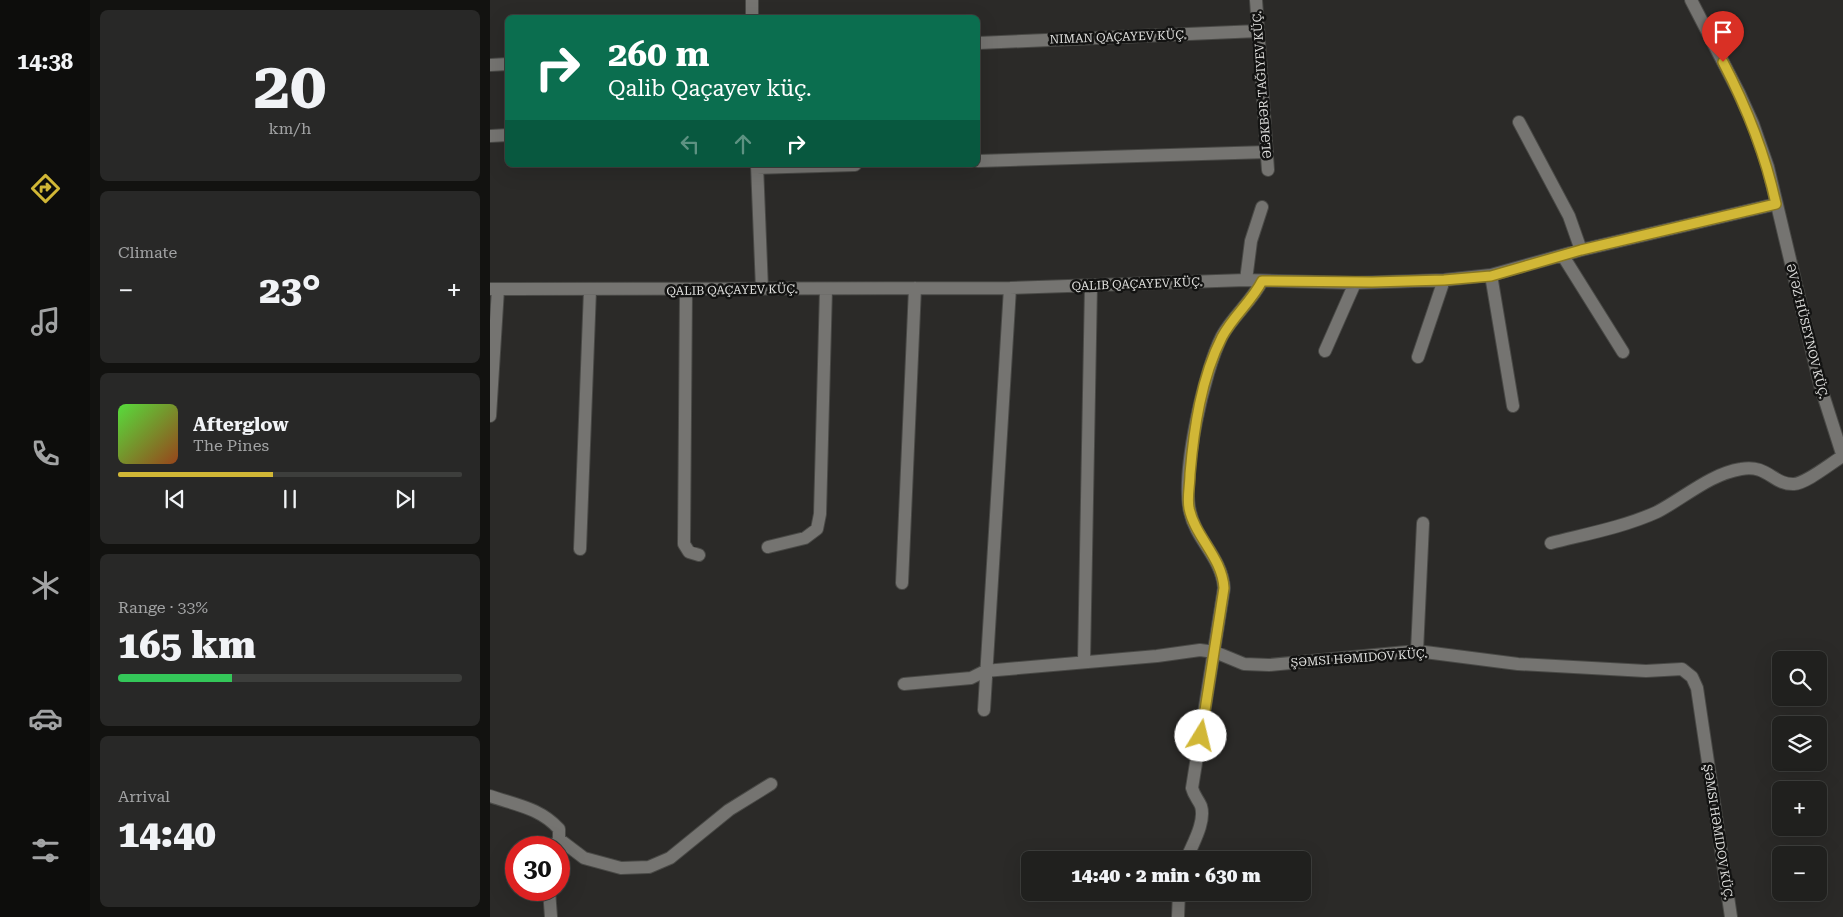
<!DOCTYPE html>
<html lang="en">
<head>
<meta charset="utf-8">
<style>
  :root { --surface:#20201e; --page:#282827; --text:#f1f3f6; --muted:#a2a3a4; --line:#3d3e3c; --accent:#d1b736 }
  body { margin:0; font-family:"Roboto Serif",serif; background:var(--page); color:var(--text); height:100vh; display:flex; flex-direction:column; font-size:19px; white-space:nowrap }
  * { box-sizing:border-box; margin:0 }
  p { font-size:16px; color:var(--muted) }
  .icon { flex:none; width:28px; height:28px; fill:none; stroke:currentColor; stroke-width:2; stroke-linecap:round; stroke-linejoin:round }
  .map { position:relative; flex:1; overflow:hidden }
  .details { display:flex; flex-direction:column; gap:10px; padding:10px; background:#121210; width:400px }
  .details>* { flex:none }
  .hud { position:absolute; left:15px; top:15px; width:475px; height:152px; border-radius:8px; box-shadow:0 5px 20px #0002,0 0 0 1px var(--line); background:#0b6e4f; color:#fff; overflow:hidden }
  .controls { position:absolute; left:1282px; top:651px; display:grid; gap:10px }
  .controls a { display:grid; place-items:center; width:55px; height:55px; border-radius:8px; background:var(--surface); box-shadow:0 5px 20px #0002,0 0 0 1px var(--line); font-size:25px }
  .speed { position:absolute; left:15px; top:836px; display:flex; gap:10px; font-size:25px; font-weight:700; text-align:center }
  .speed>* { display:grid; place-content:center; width:65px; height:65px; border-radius:50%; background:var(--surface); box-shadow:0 5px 20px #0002,0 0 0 1px var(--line); line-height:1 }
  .speed .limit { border:8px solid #d22; background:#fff; color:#111 }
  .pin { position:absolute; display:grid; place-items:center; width:42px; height:42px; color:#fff; margin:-51px -21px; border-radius:50% 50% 50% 0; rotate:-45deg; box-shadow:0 0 5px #0007 }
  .pin .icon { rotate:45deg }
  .me { position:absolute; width:55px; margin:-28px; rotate:9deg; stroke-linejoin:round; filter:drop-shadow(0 0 4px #0008) }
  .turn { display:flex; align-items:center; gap:18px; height:105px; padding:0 20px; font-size:22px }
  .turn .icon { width:65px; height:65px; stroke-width:2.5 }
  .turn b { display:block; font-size:35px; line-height:42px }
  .lanes { display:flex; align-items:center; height:48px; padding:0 20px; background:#0003; justify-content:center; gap:25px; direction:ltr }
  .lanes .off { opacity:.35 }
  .big { font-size:38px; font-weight:800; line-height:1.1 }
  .details .tile { flex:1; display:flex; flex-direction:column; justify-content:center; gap:8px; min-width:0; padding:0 18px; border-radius:8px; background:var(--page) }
  .details .dial { align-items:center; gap:0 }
  .dial b { font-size:65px; line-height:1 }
  .song { display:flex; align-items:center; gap:15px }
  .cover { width:60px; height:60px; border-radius:8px; background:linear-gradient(135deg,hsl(110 70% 55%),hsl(20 70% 35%)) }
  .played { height:5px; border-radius:2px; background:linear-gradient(90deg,var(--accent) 45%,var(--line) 45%) }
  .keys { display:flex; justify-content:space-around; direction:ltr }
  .heat { display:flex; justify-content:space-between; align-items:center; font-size:28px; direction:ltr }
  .charge { height:8px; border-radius:4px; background:linear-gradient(90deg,#34c759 33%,var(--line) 0) }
  .trip { position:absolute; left:531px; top:851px; width:290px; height:50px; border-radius:8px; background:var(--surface); box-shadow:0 5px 20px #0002,0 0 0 1px var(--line); font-weight:800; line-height:50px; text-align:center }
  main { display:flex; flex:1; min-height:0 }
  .tabs { display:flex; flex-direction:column; width:90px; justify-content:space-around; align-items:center; background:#0d0d0c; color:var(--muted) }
  .tabs .icon { width:35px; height:35px }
  .tabs .current { color:var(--accent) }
  .tabs b { font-size:22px; color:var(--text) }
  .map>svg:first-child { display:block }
</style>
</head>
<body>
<main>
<nav class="tabs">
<b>14:38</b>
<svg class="icon current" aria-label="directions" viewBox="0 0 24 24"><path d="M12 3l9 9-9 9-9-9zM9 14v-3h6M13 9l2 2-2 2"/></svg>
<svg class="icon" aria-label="music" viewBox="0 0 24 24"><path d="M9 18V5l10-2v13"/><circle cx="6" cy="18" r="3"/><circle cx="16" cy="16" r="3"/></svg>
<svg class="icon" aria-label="phone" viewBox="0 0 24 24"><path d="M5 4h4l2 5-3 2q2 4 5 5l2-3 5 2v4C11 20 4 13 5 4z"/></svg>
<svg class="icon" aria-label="climate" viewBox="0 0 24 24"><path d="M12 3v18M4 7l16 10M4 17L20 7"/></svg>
<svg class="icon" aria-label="car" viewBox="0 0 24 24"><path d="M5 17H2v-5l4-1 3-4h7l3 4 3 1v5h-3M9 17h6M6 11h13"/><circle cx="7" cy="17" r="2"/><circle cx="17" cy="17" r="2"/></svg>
<svg class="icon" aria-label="filters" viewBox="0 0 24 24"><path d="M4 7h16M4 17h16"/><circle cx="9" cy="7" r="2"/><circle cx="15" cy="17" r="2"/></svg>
</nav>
<section class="details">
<div class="tile dial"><b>20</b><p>km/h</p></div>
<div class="tile"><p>Climate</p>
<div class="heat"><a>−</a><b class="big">23°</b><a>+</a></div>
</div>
<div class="tile">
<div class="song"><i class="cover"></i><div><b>Afterglow</b><p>The Pines</p></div></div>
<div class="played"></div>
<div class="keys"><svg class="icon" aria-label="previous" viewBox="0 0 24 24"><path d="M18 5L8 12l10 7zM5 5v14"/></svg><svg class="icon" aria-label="pause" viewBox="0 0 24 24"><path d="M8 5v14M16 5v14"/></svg><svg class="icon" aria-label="next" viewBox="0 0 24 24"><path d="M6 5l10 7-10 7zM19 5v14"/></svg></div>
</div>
<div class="tile"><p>Range · 33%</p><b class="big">165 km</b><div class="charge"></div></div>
<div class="tile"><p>Arrival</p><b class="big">14:40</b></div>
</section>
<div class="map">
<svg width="1353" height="917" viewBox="0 0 1353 917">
  <rect width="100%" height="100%" fill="#2b2a28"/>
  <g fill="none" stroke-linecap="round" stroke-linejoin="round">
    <g stroke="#494946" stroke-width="14">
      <path id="minor" d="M 262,0 L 262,18
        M 766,0 L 778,170
        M 1201,0 L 1249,93 L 1263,124 L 1278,167 L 1330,385 L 1353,457
        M 488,43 L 768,31
        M 0,65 L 18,64
        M 1029,122 L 1079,216 L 1091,250
        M 0,136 L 18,135
        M 488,161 L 777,152
        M 267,165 L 272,289
        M 267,168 L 365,165
        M 1073,256 L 1133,352
        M 1001,275 L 1023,406
        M 756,280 L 761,241 L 772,207
        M 0,289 L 520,288 L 756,280 L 865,283 L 954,280 L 1001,275 L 1091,250 L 1286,204
        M 196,291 L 194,544 L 199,552 L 209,555
        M 835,351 L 865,283
        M 928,357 L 954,280
        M 0,416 L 8,289
        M 1061,543 C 1096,534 1134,527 1167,512 C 1194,498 1220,474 1251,469 C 1278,464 1283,485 1304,484 C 1317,483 1341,463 1353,456
        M 278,547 L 315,538 L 327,529 L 330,514 L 336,289
        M 90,549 L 100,290
        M 412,583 L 425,288
        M 927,651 L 933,523
        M 594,662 L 601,285
        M 414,684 L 481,678 L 495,671 L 667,656 L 710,650 L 725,652 L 754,664 L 779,665 L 927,651 L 1028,664 L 1156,671 L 1192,669 L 1202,677 L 1207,688 L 1241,917
        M 494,710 L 520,288
        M 0,796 C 26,805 50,808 69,829 L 69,839 L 63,848
        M 69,839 L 94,858 L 131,868 L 159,867 L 180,858 L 239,810 L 281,784
        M 696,860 C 702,845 716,822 711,806 C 708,799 704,796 702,788 L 734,588 C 732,558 706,540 700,512 C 691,474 714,371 732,336 C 743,316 762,301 772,281
        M 59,890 L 61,917
        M 688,917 L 689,892"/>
    </g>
    <use href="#minor" stroke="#757471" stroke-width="12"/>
  </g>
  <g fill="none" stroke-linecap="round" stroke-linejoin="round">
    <g stroke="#887723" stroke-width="12">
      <path id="route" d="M 711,736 L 734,588 C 732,557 705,537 699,508 C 697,497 700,485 700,474 C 704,428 711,378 732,337 C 743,316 762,301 772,281 L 882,282 L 954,280 L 1001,276 L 1091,250 L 1286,204 C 1275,153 1257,108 1233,62"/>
    </g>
    <use href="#route" stroke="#d1b736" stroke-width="9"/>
  </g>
  <g text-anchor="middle" stroke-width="5" stroke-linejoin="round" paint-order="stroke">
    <g font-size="12" fill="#e1e1df" stroke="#131312">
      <text transform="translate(628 37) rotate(-2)" y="4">NIMAN QAÇAYEV KÜÇ.</text>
      <text transform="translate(772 85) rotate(-94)" y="4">ƏLƏKBƏR TAĞIYEV KÜÇ.</text>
      <text transform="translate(647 284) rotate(-2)" y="4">QALIB QAÇAYEV KÜÇ.</text>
      <text transform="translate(242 290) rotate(-1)" y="4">QALIB QAÇAYEV KÜÇ.</text>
      <text transform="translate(1317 331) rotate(76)" y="4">ƏVƏZ HÜSEYNOV KÜÇ.</text>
      <text transform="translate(869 658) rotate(-4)" y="4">ŞƏMSI HƏMIDOV KÜÇ.</text>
      <text transform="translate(1228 832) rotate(81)" y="4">ŞƏMSI HƏMIDOV KÜÇ.</text>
    </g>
  </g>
</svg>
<div class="controls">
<a><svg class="icon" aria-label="search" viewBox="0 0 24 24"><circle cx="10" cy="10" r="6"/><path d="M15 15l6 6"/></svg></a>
<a><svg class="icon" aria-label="layers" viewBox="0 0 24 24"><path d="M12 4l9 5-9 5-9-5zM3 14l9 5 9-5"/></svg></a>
<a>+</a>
<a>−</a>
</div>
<div class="speed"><div class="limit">30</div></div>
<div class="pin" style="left:1233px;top:62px;background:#d93025"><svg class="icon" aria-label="arrive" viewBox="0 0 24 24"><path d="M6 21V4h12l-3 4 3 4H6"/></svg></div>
<svg class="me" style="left:711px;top:736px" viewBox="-20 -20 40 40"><circle r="19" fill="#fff"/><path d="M0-13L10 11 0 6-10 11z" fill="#d1b736"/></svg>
<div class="trip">14:40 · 2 min · 630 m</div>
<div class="hud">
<div class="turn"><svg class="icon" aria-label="right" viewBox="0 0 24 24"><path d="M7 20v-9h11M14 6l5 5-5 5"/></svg><div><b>260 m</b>Qalib Qaçayev küç.</div></div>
<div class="lanes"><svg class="icon off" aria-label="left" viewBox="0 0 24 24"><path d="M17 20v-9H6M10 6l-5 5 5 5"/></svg><svg class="icon off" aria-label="ahead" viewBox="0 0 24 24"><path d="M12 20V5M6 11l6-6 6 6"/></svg><svg class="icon" aria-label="right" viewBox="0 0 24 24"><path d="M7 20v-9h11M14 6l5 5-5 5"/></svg></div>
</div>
</div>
</main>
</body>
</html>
